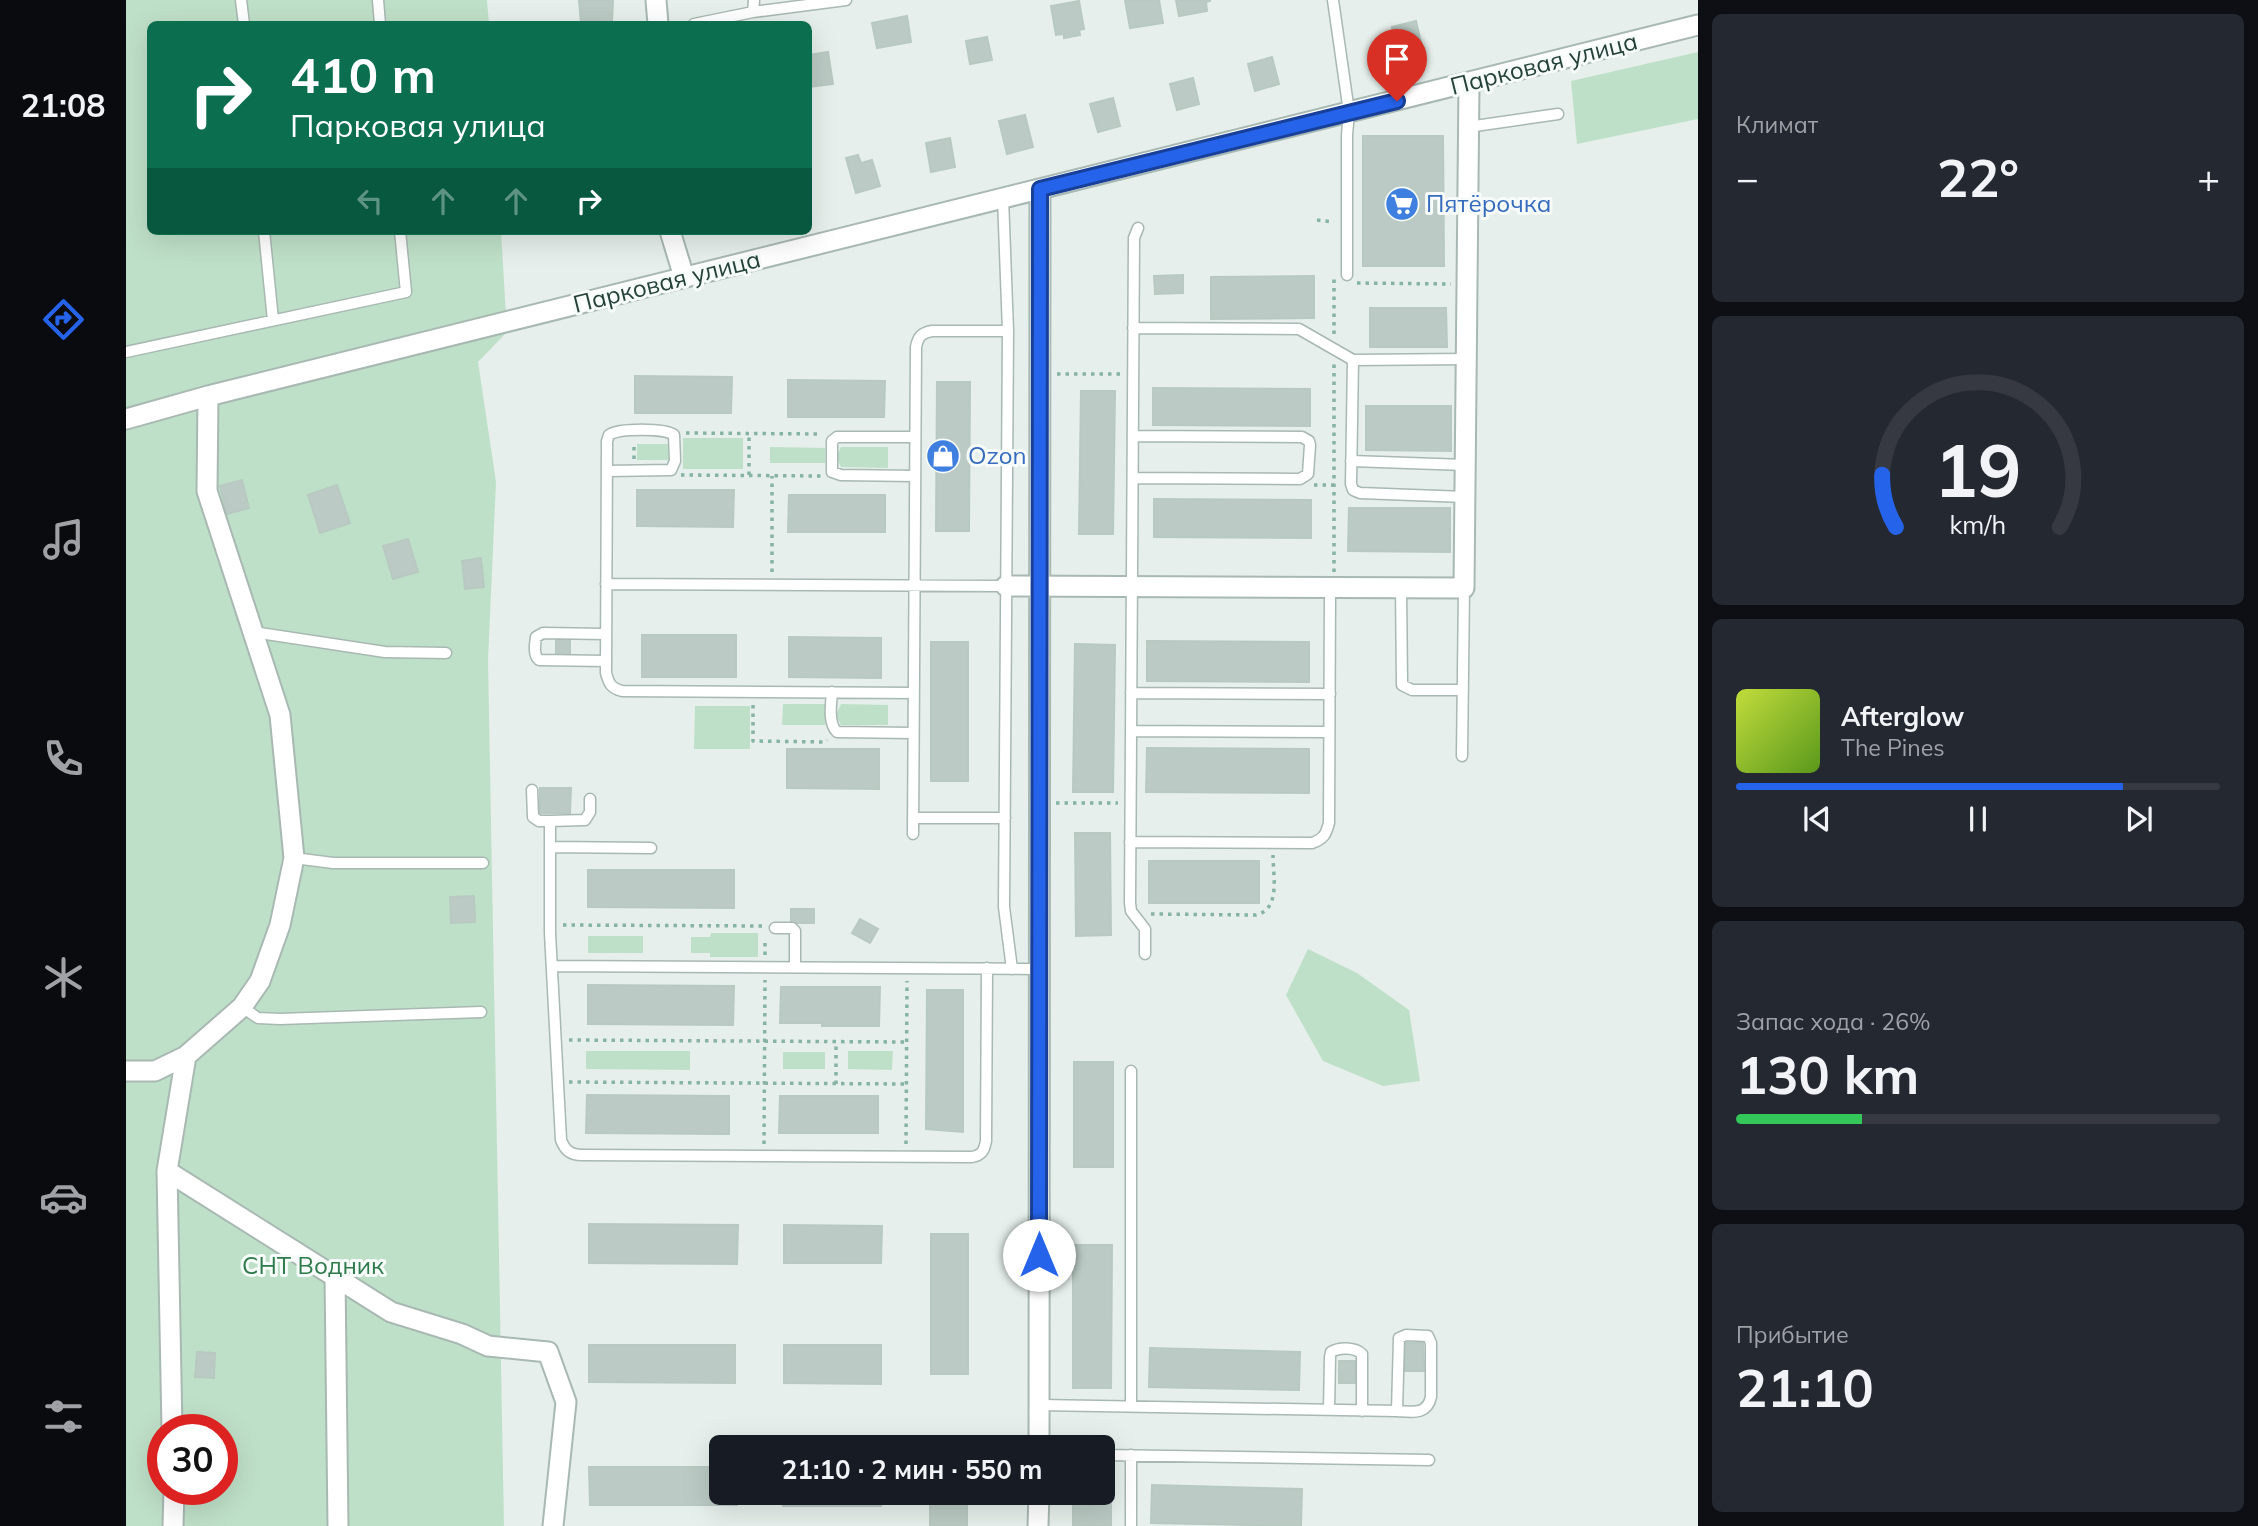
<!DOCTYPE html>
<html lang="ru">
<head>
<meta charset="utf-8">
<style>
  :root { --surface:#171b24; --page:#242831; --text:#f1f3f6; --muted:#9ea1a6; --line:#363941; --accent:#2563eb }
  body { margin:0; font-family:Mulish,sans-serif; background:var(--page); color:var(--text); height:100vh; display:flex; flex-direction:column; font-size:26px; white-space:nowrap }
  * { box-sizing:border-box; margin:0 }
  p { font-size:23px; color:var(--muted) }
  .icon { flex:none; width:38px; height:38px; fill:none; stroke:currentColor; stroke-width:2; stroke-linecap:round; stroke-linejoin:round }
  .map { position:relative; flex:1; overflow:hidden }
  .drawer { display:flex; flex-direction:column; gap:14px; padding:14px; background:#0d0f14; width:560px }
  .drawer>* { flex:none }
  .top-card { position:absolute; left:21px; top:21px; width:665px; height:214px; border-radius:10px; box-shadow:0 7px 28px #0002; background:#0b6e4f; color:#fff; overflow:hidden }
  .speed { position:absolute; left:21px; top:1414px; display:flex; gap:14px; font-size:35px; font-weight:700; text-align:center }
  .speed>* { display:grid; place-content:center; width:91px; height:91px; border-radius:50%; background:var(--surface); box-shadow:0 7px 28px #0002; line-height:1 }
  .speed .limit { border:10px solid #d22; background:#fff; color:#111 }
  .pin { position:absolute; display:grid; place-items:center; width:60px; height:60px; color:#fff; margin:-72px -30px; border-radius:50% 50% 50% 0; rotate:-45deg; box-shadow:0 0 7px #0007 }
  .pin .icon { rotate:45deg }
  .me { position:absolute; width:77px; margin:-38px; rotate:0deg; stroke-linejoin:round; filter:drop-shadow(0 0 5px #0008) }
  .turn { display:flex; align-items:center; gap:24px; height:147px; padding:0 28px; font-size:32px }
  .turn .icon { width:91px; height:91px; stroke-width:2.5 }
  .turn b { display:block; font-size:49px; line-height:60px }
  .lanes { display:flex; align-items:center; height:66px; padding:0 28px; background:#0003; justify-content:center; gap:35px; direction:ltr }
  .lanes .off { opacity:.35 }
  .big { font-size:52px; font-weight:700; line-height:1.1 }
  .drawer .tile { flex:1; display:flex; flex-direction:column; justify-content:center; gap:10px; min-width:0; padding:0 24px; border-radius:10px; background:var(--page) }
  .drawer .dial { align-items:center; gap:0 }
  .dial svg { height:182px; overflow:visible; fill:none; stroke:var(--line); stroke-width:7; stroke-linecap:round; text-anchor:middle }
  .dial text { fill:var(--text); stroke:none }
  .song { display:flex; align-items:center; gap:21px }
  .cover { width:84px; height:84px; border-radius:10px; background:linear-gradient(135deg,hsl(70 70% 55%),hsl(90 70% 35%)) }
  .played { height:7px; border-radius:4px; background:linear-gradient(90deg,var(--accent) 80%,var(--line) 80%) }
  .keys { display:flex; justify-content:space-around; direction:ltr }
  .heat { display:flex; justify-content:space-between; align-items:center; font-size:38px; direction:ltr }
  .charge { height:10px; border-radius:5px; background:linear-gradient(90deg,#34c759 26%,var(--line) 0) }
  .trip { position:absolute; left:583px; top:1435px; width:406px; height:70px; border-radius:10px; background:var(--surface); box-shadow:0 7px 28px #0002; font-weight:700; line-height:70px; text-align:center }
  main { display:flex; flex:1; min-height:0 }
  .dock { display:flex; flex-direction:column; width:126px; justify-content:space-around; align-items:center; background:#090b0e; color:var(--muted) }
  .dock .icon { width:49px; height:49px }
  .dock .on { color:var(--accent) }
  .dock b { font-size:32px; color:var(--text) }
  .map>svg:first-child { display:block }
</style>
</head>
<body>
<main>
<nav class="dock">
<b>21:08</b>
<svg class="icon on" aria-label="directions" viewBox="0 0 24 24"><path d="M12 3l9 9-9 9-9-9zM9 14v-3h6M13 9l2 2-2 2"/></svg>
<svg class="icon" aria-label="music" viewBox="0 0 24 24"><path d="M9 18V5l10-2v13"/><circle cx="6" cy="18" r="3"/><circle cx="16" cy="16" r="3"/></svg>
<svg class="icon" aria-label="phone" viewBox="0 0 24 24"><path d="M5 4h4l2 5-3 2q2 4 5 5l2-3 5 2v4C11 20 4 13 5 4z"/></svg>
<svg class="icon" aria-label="climate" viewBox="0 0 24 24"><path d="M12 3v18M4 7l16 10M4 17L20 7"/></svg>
<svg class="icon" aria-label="car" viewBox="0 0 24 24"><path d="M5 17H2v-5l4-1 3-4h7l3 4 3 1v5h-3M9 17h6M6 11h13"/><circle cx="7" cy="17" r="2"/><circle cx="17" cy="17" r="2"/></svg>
<svg class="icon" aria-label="filters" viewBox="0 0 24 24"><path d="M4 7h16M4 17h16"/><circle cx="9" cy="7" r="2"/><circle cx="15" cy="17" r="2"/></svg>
</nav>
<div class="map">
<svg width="1572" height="1526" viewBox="0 0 1572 1526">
  <rect width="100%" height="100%" fill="#e6efeb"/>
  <path fill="#bfe0c8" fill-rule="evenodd" d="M 0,0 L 361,0 L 363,24 L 24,24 L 24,231 L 375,231 L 381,332 L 352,362 L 370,482 L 362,660 L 378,1526 L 0,1526 ZM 37,1430 L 96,1430 L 96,1489 L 37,1489 Z
    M 1572,52 L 1572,119 L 1451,144 L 1445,81 Z
    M 557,438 L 617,438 L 617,469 L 557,469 Z
    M 511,444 L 544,444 L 544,460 L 511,460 Z
    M 644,447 L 699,448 L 699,463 L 644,463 Z
    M 715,447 L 762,447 L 762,468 L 715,467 L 710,457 Z
    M 657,704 L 699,704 L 699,725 L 656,725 Z
    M 715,704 L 762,705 L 762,725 L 715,725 L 710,715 Z
    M 569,706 L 624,706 L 624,749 L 568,749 Z
    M 585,933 L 632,933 L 632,957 L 584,957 L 584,953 L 565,953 L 565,937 L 584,937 Z
    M 462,936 L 517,936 L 517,953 L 462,953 Z
    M 1182,949 L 1231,973 L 1283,1010 L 1294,1081 L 1257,1086 L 1197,1061 L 1160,995 Z
    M 460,1051 L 564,1051 L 564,1070 L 460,1069 Z
    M 722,1051 L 767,1051 L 766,1070 L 722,1069 Z
    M 657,1052 L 699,1052 L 699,1069 L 657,1069 Z"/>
  <path fill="#bbcac4" stroke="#b8c9c2" stroke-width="2" d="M 453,0 L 487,0 L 486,21 L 455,24 Z
    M 999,0 L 1033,0 L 1037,23 L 1004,28 Z
    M 1050,0 L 1084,0 L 1084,1 L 1080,2 L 1081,11 L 1053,16 Z
    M 953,1 L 958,29 L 953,30 L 954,35 L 938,38 L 938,34 L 930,35 L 925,6 Z
    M 781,16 L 785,42 L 751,48 L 746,23 Z
    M 1290,21 L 1296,47 L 1272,53 L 1266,27 Z
    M 861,37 L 866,60 L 844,64 L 840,41 Z
    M 702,52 L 707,84 L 682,87 L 682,55 Z
    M 1146,57 L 1153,84 L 1129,91 L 1122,64 Z
    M 1067,78 L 1073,104 L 1051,110 L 1044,84 Z
    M 987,98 L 994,126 L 972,132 L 964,104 Z
    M 899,115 L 907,147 L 881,154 L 873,121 Z
    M 1237,136 L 1317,136 L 1318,266 L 1237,266 Z
    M 824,138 L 829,167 L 805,172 L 800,143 Z
    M 732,155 L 735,163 L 746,160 L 754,186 L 730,193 L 720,158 Z
    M 1057,275 L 1057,293 L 1029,294 L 1028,276 Z
    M 1188,276 L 1188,318 L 1085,319 L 1085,277 Z
    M 1244,308 L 1320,308 L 1321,347 L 1244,347 Z
    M 509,376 L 606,377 L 605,413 L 509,413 Z
    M 662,380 L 759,381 L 758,417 L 662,417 Z
    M 811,382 L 844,382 L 843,531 L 810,531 Z
    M 1027,388 L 1184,389 L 1184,426 L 1027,425 Z
    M 955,391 L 989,391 L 987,534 L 953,534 Z
    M 1240,406 L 1325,406 L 1325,451 L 1240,450 Z
    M 116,480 L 123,508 L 101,514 L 94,486 Z
    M 211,485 L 224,523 L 194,533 L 182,495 Z
    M 511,490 L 608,490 L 607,527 L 511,526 Z
    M 663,495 L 759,495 L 759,532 L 662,532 Z
    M 1028,499 L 1185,500 L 1185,538 L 1028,537 Z
    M 1223,508 L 1324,508 L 1324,552 L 1222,551 Z
    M 282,539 L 292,572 L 267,579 L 257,546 Z
    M 355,558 L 358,587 L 339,589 L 336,561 Z
    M 516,635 L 610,635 L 610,677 L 516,677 Z
    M 430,637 L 444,637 L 444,655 L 430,655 Z
    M 663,637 L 755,638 L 755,678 L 663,677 Z
    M 1021,641 L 1183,642 L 1183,682 L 1021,681 Z
    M 805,642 L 842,642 L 842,781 L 805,781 Z
    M 949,644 L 989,645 L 987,792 L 947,792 Z
    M 1021,748 L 1183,749 L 1183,793 L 1020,792 Z
    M 661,749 L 753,749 L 753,789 L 661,788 Z
    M 414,788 L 445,788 L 444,813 L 414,813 Z
    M 949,833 L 984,833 L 985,935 L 950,936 Z
    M 1023,861 L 1133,861 L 1133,903 L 1023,903 Z
    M 462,870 L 608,870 L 608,908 L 462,907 Z
    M 348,896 L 349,922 L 325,923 L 324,897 Z
    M 665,909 L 688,909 L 688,923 L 665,923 Z
    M 734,919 L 752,929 L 744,943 L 726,933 Z
    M 462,985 L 608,986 L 607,1025 L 462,1024 Z
    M 655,987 L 754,987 L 753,1026 L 696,1026 L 696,1023 L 654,1023 Z
    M 801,990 L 837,990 L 837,1132 L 800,1129 Z
    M 948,1062 L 987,1062 L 987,1167 L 948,1167 Z
    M 461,1095 L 603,1096 L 603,1134 L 460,1133 Z
    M 654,1096 L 752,1096 L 752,1133 L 653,1133 Z
    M 463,1224 L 612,1225 L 611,1264 L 463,1263 Z
    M 658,1225 L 756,1226 L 755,1263 L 658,1263 Z
    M 805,1234 L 842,1234 L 842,1374 L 805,1374 Z
    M 947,1245 L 986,1245 L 985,1388 L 947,1388 Z
    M 1279,1343 L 1297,1343 L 1298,1371 L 1279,1371 Z
    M 463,1345 L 609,1345 L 609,1383 L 463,1382 Z
    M 658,1345 L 755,1345 L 755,1384 L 658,1383 Z
    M 1024,1348 L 1174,1352 L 1173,1390 L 1023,1387 Z
    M 71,1352 L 89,1353 L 88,1378 L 69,1377 Z
    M 1213,1361 L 1229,1361 L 1229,1383 L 1213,1383 Z
    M 463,1467 L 595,1467 L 595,1493 L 611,1493 L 611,1505 L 464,1505 Z
    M 976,1485 L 985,1485 L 985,1526 L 947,1526 L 947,1493 L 976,1493 Z
    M 1026,1485 L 1176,1489 L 1175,1526 L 1025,1523 Z
    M 657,1493 L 755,1493 L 755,1506 L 657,1506 Z
    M 804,1493 L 841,1493 L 841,1526 L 804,1526 Z"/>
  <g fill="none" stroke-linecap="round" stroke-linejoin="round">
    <g stroke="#a8b8b2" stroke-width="13">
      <path id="lane" d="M 115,0 L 118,24
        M 252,0 L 254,24
        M 1207,0 L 1223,112 L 1221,135 L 1221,275
        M 627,12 L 628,0
        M 568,24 L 627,12 L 720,0
        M 1342,127 L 1432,114
        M 877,198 L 882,331 L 878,907 L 886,969
        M 1012,228 L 1008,238 L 1004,903 L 1005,911 L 1019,929 L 1019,954
        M 138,231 L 147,320
        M 1007,328 L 1173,329 L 1227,360 L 1340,359
        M 0,352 L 280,292 L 274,231
        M 1227,360 L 1225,484 L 1227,490 L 1234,493 L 1339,497
        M 1225,461 L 1339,465
        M 481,471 L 545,470 L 549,461 L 548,435 C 539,428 493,428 483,435 L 481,441 L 480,673 C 483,684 485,688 496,691 L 787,693
        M 789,476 L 715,475 L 706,472 L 706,441 L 711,437 L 789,437
        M 1007,478 L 1174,479 L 1182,474 L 1184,445 L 1183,441 L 1176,437 L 1007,436
        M 480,584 L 880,586
        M 1275,588 L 1276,685 L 1286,690 L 1337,690
        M 127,632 L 259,652 L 320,653
        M 480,661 L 413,660 C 407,655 409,644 410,637 L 417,633 L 480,634
        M 706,692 C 705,705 702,723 711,732 L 787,733
        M 1005,693 L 1204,694
        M 1005,731 L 1203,732
        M 1336,756 L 1338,588
        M 406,790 L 407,817 L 413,821 L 424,821
        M 464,799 L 464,812 L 459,820 L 424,821 L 424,933 L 435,1140 C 439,1150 444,1155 456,1155 L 846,1157 C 856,1155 858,1151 860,1141 L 861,968
        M 787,818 L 879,818
        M 787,834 L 790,347 C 792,337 795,333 806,331 L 882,331
        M 1004,842 L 1186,843 C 1198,839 1200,834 1203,823 L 1204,588
        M 424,847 L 525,848
        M 168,858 L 207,863 L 357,863
        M 649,928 L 666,928 L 669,931 L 669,967
        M 426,966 L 914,969
        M 116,1007 L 132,1018 L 154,1019 L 355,1012
        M 913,1405 L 1271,1411 C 1287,1412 1301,1415 1305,1397 L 1305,1343 L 1302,1336 L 1280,1335 L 1273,1338 L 1271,1411
        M 1005,1407 L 1005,1071
        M 1203,1410 L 1204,1357 L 1205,1352 C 1213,1347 1229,1347 1236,1354 L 1236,1411
        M 976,1455 L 1303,1460
        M 1005,1526 L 1005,1455"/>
    </g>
    <g stroke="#a8b8b2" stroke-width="23">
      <path id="street" d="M 530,0 L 532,24
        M 544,231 L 558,277
        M 82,396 L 81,491 L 154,715 L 168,858 L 154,925 L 134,981 L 116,1007 L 60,1056 L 41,1171 L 265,1312 L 336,1334 L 362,1346 L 422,1352 L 440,1402 L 427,1526
        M 0,419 L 82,396 L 1572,25
        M 880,586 L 1338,588 L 1343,83
        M 0,1071 L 29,1071 L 60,1056
        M 41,1171 L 46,1430
        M 209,1277 L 212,1526
        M 913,1447 L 914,189
        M 47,1526 L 48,1489
        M 912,1526 L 913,1493"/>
    </g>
    <path stroke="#86b3a5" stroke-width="3.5" stroke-dasharray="3.5 5" stroke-linecap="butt" d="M 1191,220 L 1208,222
      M 1231,283 L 1325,284
      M 1208,334 L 1208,278
      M 931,374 L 997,374
      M 560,433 L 696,434
      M 508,459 L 508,442
      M 555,475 L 695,476
      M 623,475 L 623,434
      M 1188,485 L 1208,485
      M 646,572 L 646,476
      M 1208,572 L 1208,362
      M 627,705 L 627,741 L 699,742 L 701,740
      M 930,803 L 992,803
      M 1025,914 L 1130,915 C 1155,909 1147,876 1147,855
      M 437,925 L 636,926
      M 639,955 L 639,938
      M 443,1040 L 780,1042
      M 443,1082 L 780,1084
      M 710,1084 L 710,1042
      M 638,1144 L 639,980
      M 780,1144 L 781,981"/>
    <use href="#lane" stroke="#fff" stroke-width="10"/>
    <use href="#street" stroke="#fff" stroke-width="19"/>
  </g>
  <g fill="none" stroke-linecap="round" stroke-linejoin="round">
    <g stroke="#184099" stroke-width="18">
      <path id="route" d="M 913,1255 L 914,189 L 1271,101"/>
    </g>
    <use href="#route" stroke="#2563eb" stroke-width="12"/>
  </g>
  <defs>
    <g id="supermarket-disc" transform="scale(1.75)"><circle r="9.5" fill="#3f7fe0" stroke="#f7fbf9"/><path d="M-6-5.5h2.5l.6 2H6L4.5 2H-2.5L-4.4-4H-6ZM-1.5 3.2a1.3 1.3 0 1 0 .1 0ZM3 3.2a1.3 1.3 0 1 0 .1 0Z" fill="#fff"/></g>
    <g id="shop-disc" transform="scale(1.75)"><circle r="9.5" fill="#3f7fe0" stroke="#f7fbf9"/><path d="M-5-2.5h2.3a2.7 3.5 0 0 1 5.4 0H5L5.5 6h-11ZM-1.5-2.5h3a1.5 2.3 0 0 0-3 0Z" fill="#fff"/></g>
  </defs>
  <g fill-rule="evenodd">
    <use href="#supermarket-disc" x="1276" y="204"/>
    <use href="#shop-disc" x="817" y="456"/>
  </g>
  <g text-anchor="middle" stroke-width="6" stroke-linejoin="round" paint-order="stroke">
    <g font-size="24" fill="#24423a" stroke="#f7fbf9">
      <text transform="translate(1418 64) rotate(-14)" y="8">Парковая улица</text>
      <text transform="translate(541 282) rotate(-14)" y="8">Парковая улица</text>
    </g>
    <g font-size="24" fill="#366cbe" stroke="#f7fbf9" text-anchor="start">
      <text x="1300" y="212">Пятёрочка</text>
      <text x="842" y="464">Ozon</text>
    </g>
    <g font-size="24" fill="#2d7a4b" stroke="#f7fbf9">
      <text x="187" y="1274">СНТ Водник</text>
    </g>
  </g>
</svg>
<div class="speed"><div class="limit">30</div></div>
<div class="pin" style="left:1271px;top:101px;background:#d93025"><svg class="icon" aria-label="arrive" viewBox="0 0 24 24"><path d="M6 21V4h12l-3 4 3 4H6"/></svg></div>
<svg class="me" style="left:913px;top:1255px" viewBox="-20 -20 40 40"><circle r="19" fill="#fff"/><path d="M0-13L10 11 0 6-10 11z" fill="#2563eb"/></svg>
<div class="trip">21:10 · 2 мин · 550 m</div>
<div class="top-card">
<div class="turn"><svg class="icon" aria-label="right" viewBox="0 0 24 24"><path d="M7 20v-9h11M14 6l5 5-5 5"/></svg><div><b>410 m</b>Парковая улица</div></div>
<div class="lanes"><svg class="icon off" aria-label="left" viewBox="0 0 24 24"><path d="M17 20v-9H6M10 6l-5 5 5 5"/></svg><svg class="icon off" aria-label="ahead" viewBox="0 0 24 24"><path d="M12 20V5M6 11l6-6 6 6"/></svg><svg class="icon off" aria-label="ahead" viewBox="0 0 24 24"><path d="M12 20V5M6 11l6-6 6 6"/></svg><svg class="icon" aria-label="right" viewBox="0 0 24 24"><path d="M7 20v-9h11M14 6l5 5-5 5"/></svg></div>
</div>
</div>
<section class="drawer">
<div class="tile"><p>Климат</p>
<div class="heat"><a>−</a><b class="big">22°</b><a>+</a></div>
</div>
<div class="tile dial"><svg viewBox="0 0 100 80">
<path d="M14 69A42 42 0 1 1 86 69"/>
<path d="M14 69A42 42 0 0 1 8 46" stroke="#2563eb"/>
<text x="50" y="56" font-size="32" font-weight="700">19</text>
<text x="50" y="72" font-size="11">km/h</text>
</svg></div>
<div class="tile">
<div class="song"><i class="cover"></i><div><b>Afterglow</b><p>The Pines</p></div></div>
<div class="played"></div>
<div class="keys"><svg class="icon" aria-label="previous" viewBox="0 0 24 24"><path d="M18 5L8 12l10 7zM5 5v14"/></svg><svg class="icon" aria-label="pause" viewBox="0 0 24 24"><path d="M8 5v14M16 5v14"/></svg><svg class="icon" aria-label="next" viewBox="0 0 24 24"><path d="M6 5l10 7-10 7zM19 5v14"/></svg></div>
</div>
<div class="tile"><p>Запас хода · 26%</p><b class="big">130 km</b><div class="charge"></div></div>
<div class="tile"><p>Прибытие</p><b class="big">21:10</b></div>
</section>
</main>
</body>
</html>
